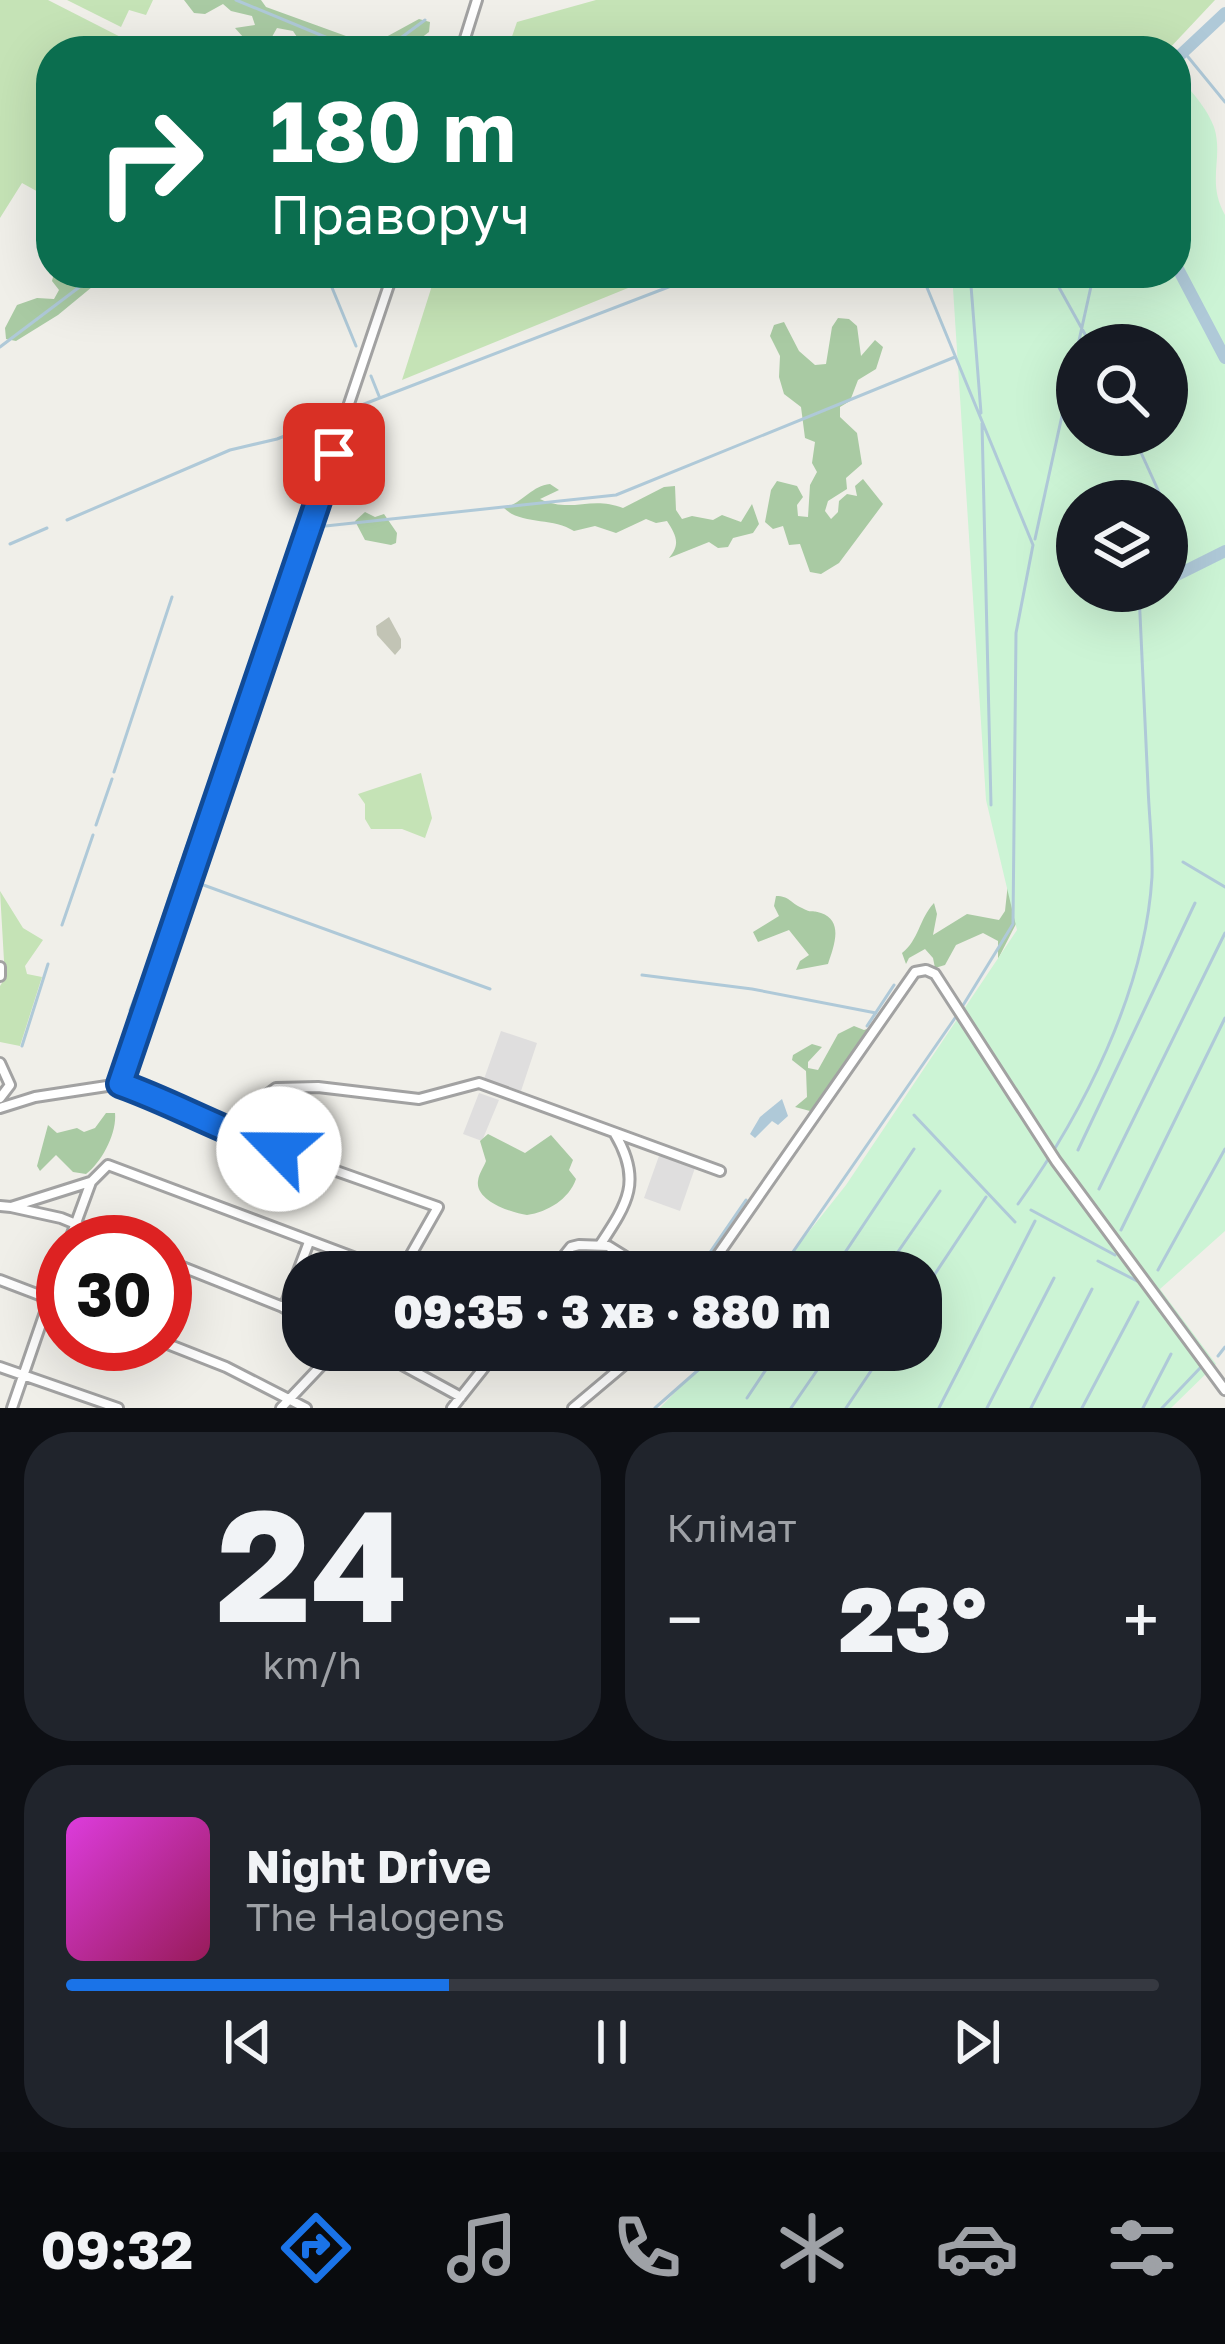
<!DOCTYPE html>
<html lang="uk">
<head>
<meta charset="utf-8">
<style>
  :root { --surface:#171b24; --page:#20242c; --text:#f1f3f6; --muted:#9ea1a6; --line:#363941; --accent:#1a73e8 }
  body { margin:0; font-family:"Golos Text",sans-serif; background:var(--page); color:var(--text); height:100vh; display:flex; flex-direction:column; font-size:45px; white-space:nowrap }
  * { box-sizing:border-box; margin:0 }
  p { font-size:39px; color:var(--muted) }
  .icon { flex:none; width:66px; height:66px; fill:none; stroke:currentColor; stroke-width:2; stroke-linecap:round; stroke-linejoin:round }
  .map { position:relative; height:1408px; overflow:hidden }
  .panel { display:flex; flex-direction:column; gap:24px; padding:24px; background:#0d0f14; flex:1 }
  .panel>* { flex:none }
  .guide { position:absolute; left:36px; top:36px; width:1155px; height:252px; border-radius:48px; box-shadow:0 12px 48px #0002; background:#0b6e4f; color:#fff; overflow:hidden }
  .tools { position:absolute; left:1056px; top:324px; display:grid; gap:24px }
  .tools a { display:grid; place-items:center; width:132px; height:132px; border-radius:50%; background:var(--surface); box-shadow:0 12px 48px #0002; font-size:60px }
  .speed { position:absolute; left:36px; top:1215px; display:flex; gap:24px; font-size:60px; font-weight:700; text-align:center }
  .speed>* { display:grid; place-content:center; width:156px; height:156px; border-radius:50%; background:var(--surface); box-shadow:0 12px 48px #0002; line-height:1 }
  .speed .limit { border:18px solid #d22; background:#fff; color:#111 }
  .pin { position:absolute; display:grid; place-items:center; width:102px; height:102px; color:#fff; margin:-51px; border-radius:24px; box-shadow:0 6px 18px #0006 }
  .me { position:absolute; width:132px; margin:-66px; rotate:293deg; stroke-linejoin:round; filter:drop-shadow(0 0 9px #0008) }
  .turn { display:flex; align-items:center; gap:42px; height:252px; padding:0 36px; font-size:54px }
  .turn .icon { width:156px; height:156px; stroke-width:2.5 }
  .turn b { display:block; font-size:84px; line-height:102px }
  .big { font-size:90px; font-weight:800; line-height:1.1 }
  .panel .tile { flex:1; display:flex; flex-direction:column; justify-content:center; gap:18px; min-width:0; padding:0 42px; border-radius:48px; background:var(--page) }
  .panel .dial { align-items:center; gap:0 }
  .dial b { font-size:156px; line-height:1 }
  .song { display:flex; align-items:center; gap:36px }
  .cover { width:144px; height:144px; border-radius:18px; background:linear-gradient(135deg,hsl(300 70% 55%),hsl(330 70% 35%)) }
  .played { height:12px; border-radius:6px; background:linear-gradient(90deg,var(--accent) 35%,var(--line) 35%) }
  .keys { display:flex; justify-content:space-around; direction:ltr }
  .heat { display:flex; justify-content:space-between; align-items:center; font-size:66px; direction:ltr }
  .panel .tiles { flex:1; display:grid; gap:24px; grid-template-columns:1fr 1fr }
  .tile:last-child { grid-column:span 2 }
  .trip { position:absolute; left:282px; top:1251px; width:660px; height:120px; border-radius:48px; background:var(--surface); box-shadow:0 12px 48px #0002; font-weight:800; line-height:120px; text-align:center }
  .dock { display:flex; height:192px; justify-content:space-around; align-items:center; background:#090b0e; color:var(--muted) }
  .dock .icon { width:84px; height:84px }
  .dock .on { color:var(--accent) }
  .dock b { font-size:54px; color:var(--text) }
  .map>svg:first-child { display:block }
</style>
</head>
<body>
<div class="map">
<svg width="1225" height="1408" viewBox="0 0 1225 1408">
  <rect width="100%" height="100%" fill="#f0efe9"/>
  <path fill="#dfdede" d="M 501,1031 L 537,1043 L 521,1091 L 484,1079 Z
    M 479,1093 L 499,1100 L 482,1141 L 463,1134 Z
    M 660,1153 L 696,1165 L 680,1211 L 644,1198 Z"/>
  <path fill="#c2c4b5" d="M 389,617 L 401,639 L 401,648 L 395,655 L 377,635 L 376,626 Z"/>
  <path fill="#c5e3b6" d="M 0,0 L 48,0 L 148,51 L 51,51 L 51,199 L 22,183 L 0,218 Z
    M 67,0 L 153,0 L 146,15 L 129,10 L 121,27 Z
    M 596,0 L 1215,0 L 1167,51 L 507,51 L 517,22 Z
    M 436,273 L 665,273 L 402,380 Z
    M 421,773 L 432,818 L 425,838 L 402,829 L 371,829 L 365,819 L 365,804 L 358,794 Z
    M 0,891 L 23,928 L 43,940 L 25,966 L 27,974 L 42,977 L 20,1046 L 0,1042 L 0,986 L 5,978 Z"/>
  <path fill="#a9caa3" d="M 184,0 L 261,0 L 266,7 L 346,36 L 364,49 L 419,19 L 430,22 L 429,32 L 404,51 L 322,51 L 299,40 L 293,31 L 277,28 L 264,51 L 214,51 L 213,42 L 224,38 L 234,41 L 243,37 L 235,28 L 255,25 L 252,16 L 231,11 L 223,4 L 205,14 L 194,13 Z
    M 54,273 L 109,273 L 58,315 L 16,341 L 6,339 L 5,328 L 17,305 L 37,298 L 54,299 L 59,290 L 52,281 Z
    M 838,318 L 849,319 L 857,326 L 861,356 L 875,340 L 883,347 L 876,369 L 858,380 L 850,401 L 840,407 L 840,417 L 857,433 L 862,464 L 846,478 L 847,489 L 828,501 L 825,511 L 831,519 L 838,512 L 839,501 L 847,494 L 857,496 L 855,486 L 863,479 L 883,504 L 839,563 L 821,574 L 810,572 L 800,544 L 789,545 L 783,526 L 773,529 L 765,522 L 771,490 L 777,481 L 797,486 L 803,497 L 797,505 L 798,516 L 808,517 L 810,485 L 817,472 L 812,463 L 815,442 L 805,438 L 801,407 L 784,394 L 779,377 L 780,356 L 770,336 L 774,325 L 784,322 L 799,351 L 815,365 L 826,364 L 832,327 Z
    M 550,484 L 559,490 L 540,499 C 572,514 590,495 623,508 L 664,487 L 675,486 L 676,510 L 682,519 L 692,516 L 713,520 L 722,515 L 741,522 L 752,504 L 759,524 L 753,533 L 733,538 L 728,547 L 718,548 L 709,542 L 669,558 C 681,544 676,535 667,521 L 656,523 L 646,519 L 616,533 L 595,526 L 574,531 C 553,517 521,525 504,508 C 523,503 531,486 550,484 Z
    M 365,512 L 375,517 L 384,514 L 397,533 L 396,543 L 391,545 L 365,540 L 355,521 Z
    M 1008,883 L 1017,922 L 998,959 L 998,941 L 983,933 L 956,945 L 945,965 L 935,968 L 933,958 L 925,949 L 909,958 L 906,964 L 902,953 C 919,940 919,919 934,903 L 937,914 L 933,935 L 967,914 L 999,920 L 1005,911 Z
    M 776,896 C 790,896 790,903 802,908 C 813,914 808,909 821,913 C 844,921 834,946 828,964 L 796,970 L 800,961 L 809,955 L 789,930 L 758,942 L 753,932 L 779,916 L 774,906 Z
    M 854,1026 L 864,1030 L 873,1027 L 825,1098 L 810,1111 L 795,1107 L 807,1097 L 806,1071 L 792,1060 L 793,1055 L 812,1044 L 822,1047 L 808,1062 L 808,1068 L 818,1070 L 838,1034 Z
    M 106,1113 L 115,1113 C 117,1133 102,1162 86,1174 L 73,1172 L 56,1155 L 40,1171 L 37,1166 L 48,1125 L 57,1133 L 77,1128 L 84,1132 L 95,1128 Z
    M 488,1134 L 525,1153 L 551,1135 L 573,1160 L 569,1170 L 576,1179 C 569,1199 548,1212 527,1215 C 512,1213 475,1201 478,1181 C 479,1173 484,1167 486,1161 L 480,1141 Z"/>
  <path fill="#ccf4d5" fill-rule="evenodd" d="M 1176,84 L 1186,85 C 1197,98 1208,111 1214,127 C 1224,158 1206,181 1225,215 L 1225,1231 L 1160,1289 L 1216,1364 L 1171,1408 L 660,1408 L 716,1350 L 921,1350 L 921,1272 L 777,1272 L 846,1185 L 1017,930 L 986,800 L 952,273 L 1176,273 ZM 1077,345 L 1167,345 L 1167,435 L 1077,435 ZM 1077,501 L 1167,501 L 1167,591 L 1077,591 Z"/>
  <path fill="#afc9d8" d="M 782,1099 L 788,1116 L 778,1125 L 772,1121 L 755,1138 L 750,1134 L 760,1117 Z"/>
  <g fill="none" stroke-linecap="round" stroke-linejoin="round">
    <path stroke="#afc9d8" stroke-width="3" d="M 236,0 L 359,51
      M 383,51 L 425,20
      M 1184,52 L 1225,102
      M 326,273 L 356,346
      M 921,273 L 1033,545 L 1016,633 L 1013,924 L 962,1007
      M 970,273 L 981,413
      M 1051,273 L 1091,345
      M 1078,345 L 1094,273
      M 0,347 L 98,273
      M 371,376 L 379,396
      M 359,406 L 705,273
      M 982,423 L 991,805
      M 1133,435 L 1163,501
      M 1167,509 L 1176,529
      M 67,520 L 230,450 L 277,439 L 335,416
      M 316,527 L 616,495 L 955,357
      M 1035,539 L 1077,347
      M 10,544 L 47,528
      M 114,772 L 172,597
      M 216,816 L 320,533
      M 96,825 L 112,779
      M 184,854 L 301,526
      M 1183,862 L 1225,887
      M 198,883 L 490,989
      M 174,884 L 181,862
      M 188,912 L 206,861
      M 62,925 L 93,835
      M 153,948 L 171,891
      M 642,975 L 752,989 L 876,1013
      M 168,976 L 183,928
      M 130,1010 L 137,992
      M 867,1026 L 894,985
      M 22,1046 L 48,964
      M 132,1082 L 166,982
      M 914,1115 L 1015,1222
      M 1078,1150 L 1195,903
      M 1099,1189 L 1225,933
      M 1018,1204 C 1083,1113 1145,992 1152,877 C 1153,847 1149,816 1148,786 C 1145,722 1142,657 1139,593
      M 1031,1210 L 1115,1255
      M 1121,1230 L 1225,1018
      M 1098,1261 L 1137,1281
      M 702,1264 L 746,1200
      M 1158,1270 L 1225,1149
      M 779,1272 L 955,1018
      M 832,1272 L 914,1149
      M 884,1272 L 940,1191
      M 921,1295 L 986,1197
      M 1218,1356 L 1225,1347
      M 747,1398 L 779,1350
      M 655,1408 L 721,1350
      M 791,1408 L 831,1350
      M 846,1408 L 885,1350
      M 939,1408 L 1035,1221
      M 987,1408 L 1054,1278
      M 1031,1408 L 1092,1289
      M 1082,1408 L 1138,1302
      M 1143,1408 L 1171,1354
      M 1162,1408 L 1201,1367"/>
    <path stroke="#afc9d8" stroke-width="12" d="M 1176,59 L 1225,13
      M 1176,265 L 1225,358
      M 1167,580 L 1225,551
      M 1139,593 L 1144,591"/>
    <g stroke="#a2a2a2" stroke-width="14">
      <path id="minor" d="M 461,51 L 477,0
        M 0,967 L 0,976
        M 0,1063 L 10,1085 L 0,1098
        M 120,1084 L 393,273
        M 0,1108 L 35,1097 L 120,1084 L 165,1099 L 246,1139 L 438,1207 L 401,1272
        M 241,1134 L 268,1094 L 276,1088 L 318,1087 L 419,1099 L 479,1083 L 720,1171
        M 0,1206 L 11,1207 L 90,1182
        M 11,1207 L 61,1218 L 120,1242
        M 69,1242 L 91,1182 L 108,1165 L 393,1272
        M 600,1245 C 627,1204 643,1181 615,1134
        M 165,1260 L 303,1315
        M 551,1272 L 571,1247 L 579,1245 L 608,1246 L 637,1264 L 709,1268
        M 706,1272 L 915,972 L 926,970 L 935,974 L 1056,1161 L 1225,1390
        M 0,1280 L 63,1304
        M 284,1308 L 309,1242
        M 165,1343 L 226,1367 L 306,1408
        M 375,1350 L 461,1397
        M 0,1367 L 118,1408
        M 12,1408 L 63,1260
        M 281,1408 L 336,1350
        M 452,1408 L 498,1350
        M 573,1408 L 642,1350"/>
    </g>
    <use href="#minor" stroke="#fff" stroke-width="8"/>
  </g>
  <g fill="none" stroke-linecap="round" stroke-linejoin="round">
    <g stroke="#114b97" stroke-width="30">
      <path id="route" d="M 279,1149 C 225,1133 174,1103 120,1084 L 334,454"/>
    </g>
    <use href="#route" stroke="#1a73e8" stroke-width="21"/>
  </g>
</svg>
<div class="tools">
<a><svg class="icon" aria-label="search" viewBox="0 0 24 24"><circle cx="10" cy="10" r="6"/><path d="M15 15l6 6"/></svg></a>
<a><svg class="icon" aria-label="layers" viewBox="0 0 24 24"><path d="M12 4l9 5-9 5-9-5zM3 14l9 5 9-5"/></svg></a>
</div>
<div class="speed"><div class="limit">30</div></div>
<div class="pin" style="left:334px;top:454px;background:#d93025"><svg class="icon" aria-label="arrive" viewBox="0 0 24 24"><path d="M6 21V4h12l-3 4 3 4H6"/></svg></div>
<svg class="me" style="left:279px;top:1149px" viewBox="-20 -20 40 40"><circle r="19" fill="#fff"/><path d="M0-13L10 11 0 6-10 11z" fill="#1a73e8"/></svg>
<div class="trip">09:35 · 3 хв · 880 m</div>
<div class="guide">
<div class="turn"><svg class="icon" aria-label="right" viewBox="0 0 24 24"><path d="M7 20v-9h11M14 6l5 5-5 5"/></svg><div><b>180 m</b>Праворуч</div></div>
</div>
</div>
<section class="panel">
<div class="tiles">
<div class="tile dial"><b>24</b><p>km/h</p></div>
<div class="tile"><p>Клімат</p>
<div class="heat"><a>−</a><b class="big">23°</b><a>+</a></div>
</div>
<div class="tile">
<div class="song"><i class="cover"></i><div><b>Night Drive</b><p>The Halogens</p></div></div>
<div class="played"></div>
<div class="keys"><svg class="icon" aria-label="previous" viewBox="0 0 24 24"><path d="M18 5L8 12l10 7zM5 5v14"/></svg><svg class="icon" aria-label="pause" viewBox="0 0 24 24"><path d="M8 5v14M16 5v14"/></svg><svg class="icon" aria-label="next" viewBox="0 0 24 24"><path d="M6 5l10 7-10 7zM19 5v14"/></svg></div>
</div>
</div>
</section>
<nav class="dock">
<b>09:32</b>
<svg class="icon on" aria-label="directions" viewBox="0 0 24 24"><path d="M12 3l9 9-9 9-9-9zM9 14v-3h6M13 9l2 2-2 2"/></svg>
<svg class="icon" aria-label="music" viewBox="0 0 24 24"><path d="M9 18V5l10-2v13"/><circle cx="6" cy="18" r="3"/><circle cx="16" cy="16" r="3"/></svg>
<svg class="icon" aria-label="phone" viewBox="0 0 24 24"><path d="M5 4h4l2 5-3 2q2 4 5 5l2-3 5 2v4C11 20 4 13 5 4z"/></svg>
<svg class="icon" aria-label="climate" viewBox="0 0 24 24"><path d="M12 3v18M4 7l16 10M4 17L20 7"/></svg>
<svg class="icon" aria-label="car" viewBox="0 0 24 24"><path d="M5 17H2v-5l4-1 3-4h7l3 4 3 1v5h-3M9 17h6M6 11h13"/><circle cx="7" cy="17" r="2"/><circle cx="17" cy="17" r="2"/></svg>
<svg class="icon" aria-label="filters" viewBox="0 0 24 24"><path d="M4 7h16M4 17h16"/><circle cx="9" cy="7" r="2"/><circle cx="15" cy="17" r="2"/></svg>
</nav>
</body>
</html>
